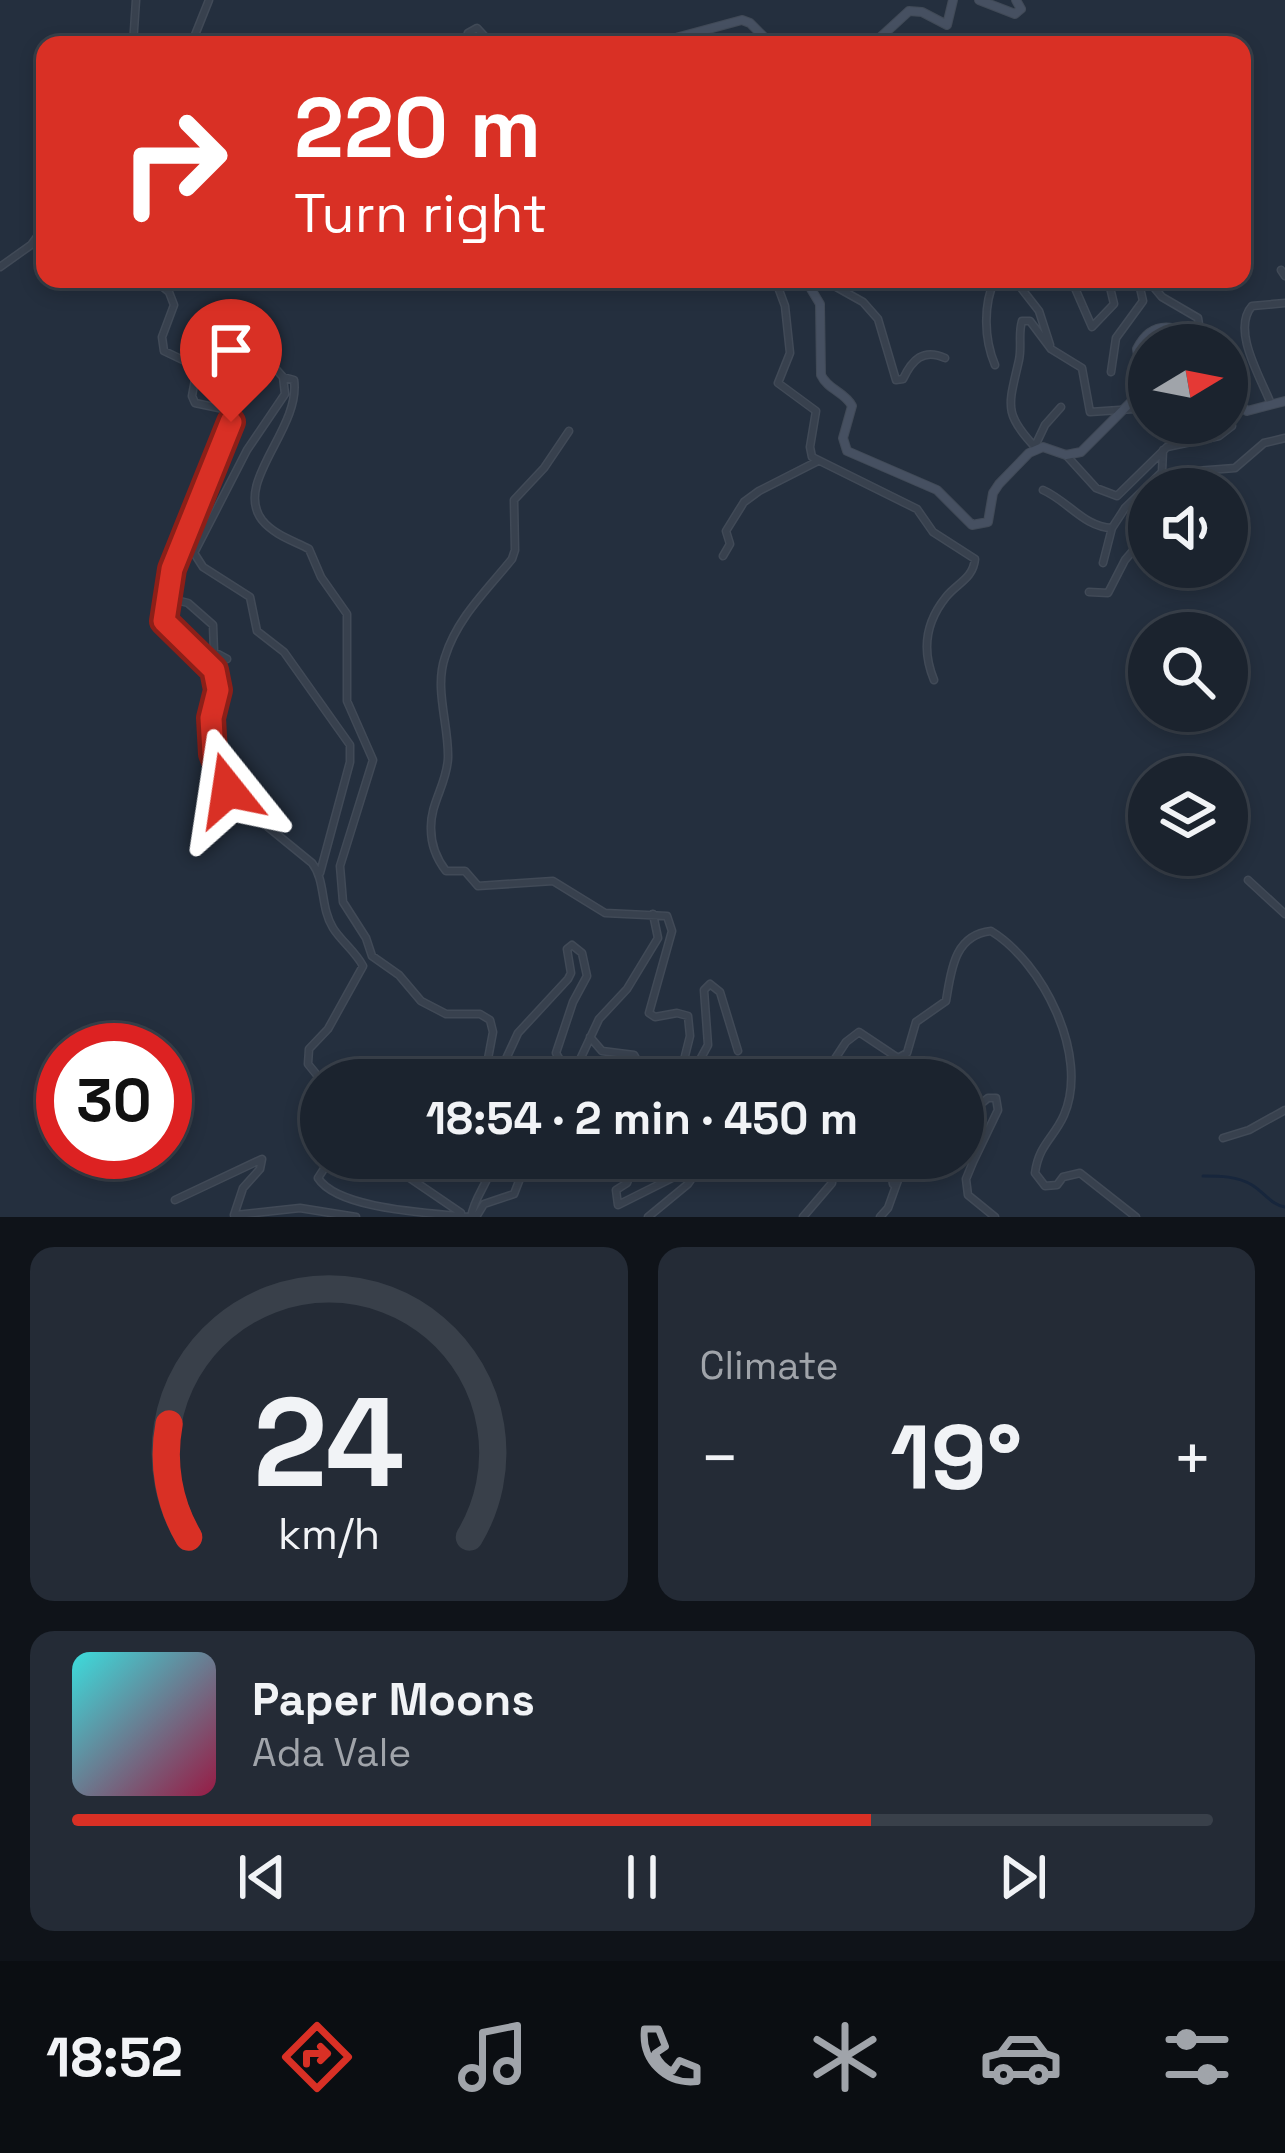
<!DOCTYPE html>
<html lang="en">
<head>
<meta charset="utf-8">
<style>
  :root { --surface:#1b232e; --page:#242b36; --text:#f1f3f6; --muted:#a0a4aa; --line:#39404a; --accent:#d93025 }
  body { margin:0; font-family:"Space Grotesk",sans-serif; background:var(--page); color:var(--text); height:100vh; display:flex; flex-direction:column; font-size:45px; white-space:nowrap }
  * { box-sizing:border-box; margin:0 }
  p { font-size:39px; color:var(--muted) }
  .icon { flex:none; width:66px; height:66px; fill:none; stroke:currentColor; stroke-width:2; stroke-linecap:round; stroke-linejoin:round }
  .map { position:relative; height:1217px; overflow:hidden }
  .details { display:flex; flex-direction:column; gap:30px; padding:30px; background:#0f1319; flex:1 }
  .details>* { flex:none }
  .top-card { position:absolute; left:36px; top:36px; width:1215px; height:252px; border-radius:24px; box-shadow:0 6px 18px #0003,0 0 0 3px var(--line); background:#d93025; color:#fff; overflow:hidden }
  .needle { width:78px; rotate:80deg }
  .buttons { position:absolute; left:1128px; top:324px; display:grid; gap:24px }
  .buttons a { display:grid; place-items:center; width:120px; height:120px; border-radius:50%; background:var(--surface); box-shadow:0 6px 18px #0003,0 0 0 3px var(--line); font-size:60px }
  .speed { position:absolute; left:36px; top:1023px; display:flex; gap:24px; font-size:60px; font-weight:700; text-align:center }
  .speed>* { display:grid; place-content:center; width:156px; height:156px; border-radius:50%; background:var(--surface); box-shadow:0 6px 18px #0003,0 0 0 3px var(--line); line-height:1 }
  .speed .limit { border:18px solid #d22; background:#fff; color:#111 }
  .pin { position:absolute; display:grid; place-items:center; width:102px; height:102px; color:#fff; margin:-123px -51px; border-radius:50% 50% 50% 0; rotate:-45deg; box-shadow:0 0 12px #0007 }
  .pin .icon { rotate:45deg }
  .me { position:absolute; width:132px; margin:-66px; rotate:345deg; stroke-linejoin:round; filter:drop-shadow(0 0 9px #0008) }
  .turn { display:flex; align-items:center; gap:42px; height:252px; padding:0 60px; font-size:54px }
  .turn .icon { width:156px; height:156px; stroke-width:2.5 }
  .turn b { display:block; font-size:84px; line-height:102px }
  .big { font-size:90px; font-weight:700; line-height:1.1 }
  .details .widget { flex:1; display:flex; flex-direction:column; justify-content:center; gap:18px; min-width:0; padding:0 42px; border-radius:24px; background:var(--page) }
  .details .dial { align-items:center; gap:0 }
  .dial svg { height:312px; overflow:visible; fill:none; stroke:var(--line); stroke-width:7; stroke-linecap:round; text-anchor:middle }
  .dial text { fill:var(--text); stroke:none }
  .song { display:flex; align-items:center; gap:36px }
  .cover { width:144px; height:144px; border-radius:18px; background:linear-gradient(135deg,hsl(180 70% 55%),hsl(340 70% 35%)) }
  .played { height:12px; border-radius:6px; background:linear-gradient(90deg,var(--accent) 70%,var(--line) 70%) }
  .keys { display:flex; justify-content:space-around; direction:ltr }
  .heat { display:flex; justify-content:space-between; align-items:center; font-size:66px; direction:ltr }
  .details .tiles { flex:1; display:grid; gap:30px; grid-template-columns:1fr 1fr }
  .widget:last-child { grid-column:span 2 }
  .trip { position:absolute; left:300px; top:1059px; width:684px; height:120px; border-radius:60px; background:var(--surface); box-shadow:0 6px 18px #0003,0 0 0 3px var(--line); font-weight:700; line-height:120px; text-align:center }
  .tabs { display:flex; height:192px; justify-content:space-around; align-items:center; background:#0b0e12; color:var(--muted) }
  .tabs .icon { width:84px; height:84px }
  .tabs .current { color:var(--accent) }
  .tabs b { font-size:54px; color:var(--text) }
  .map>svg:first-child { display:block }
</style>
</head>
<body>
<div class="map">
<svg width="1285" height="1217" viewBox="0 0 1285 1217">
  <rect width="100%" height="100%" fill="#242f3e"/>
  <g fill="none" stroke-linecap="round" stroke-linejoin="round">
    <path stroke="#17263c" stroke-width="3" d="M 1203,1176 C 1220,1176 1237,1176 1252,1185 C 1265,1193 1270,1204 1285,1207"/>
    <g stroke="#414a57" stroke-width="9">
      <path id="street" d="M 133,45 L 136,0
        M 191,45 L 209,0
        M 464,45 L 468,33 L 477,28 L 490,42
        M 0,267 L 31,245 L 45,226
        M 1281,270 L 1285,276
        M 153,279 L 169,292 L 174,305 L 162,337 L 164,351 L 185,361 L 196,374 L 192,396 L 195,403 L 228,410 L 231,422 L 172,569 L 164,621 L 214,670 L 218,690 L 211,718 L 213,754 L 224,774 L 230,796 L 312,863 C 326,881 320,907 333,928 C 341,941 355,951 363,966 L 328,1029 L 309,1049 L 308,1064 L 321,1080
        M 775,279 L 785,306 L 790,353 L 778,383 L 816,411 L 810,447 L 812,457 L 917,509 L 933,532 L 975,559 C 973,579 957,583 946,597 C 925,623 922,651 934,680
        M 822,279 L 863,302 L 878,319 L 896,380 L 903,379 C 912,360 923,348 945,358
        M 995,279 C 983,305 984,339 995,365
        M 1014,279 L 1039,311 L 1050,345
        M 1071,279 L 1092,327 L 1114,304 L 1108,279
        M 1147,279 L 1162,297 L 1198,318 L 1202,345
        M 186,361 L 267,359 L 283,377 L 285,394 L 247,450 L 194,553 L 203,567 L 250,597 L 257,631 L 284,652 L 350,745 L 350,762 L 320,873
        M 1111,372 L 1116,338 L 1143,301 L 1138,279
        M 283,377 L 294,380 C 301,429 233,482 262,520 C 274,535 294,541 309,549 L 321,577 L 347,614 L 347,701 L 373,760 L 340,866 L 343,902 L 366,938 L 372,956 L 399,975 L 421,1001 L 446,1014 L 480,1014 L 490,1020 L 493,1032 L 484,1080
        M 1227,380 L 1239,401
        M 1271,404 C 1261,378 1231,330 1252,306 L 1285,303
        M 569,431 L 544,468 L 514,500 L 515,550 L 512,559 C 487,590 457,618 445,657 C 434,689 449,725 448,758 C 447,784 430,803 431,829 C 431,845 436,858 446,871 L 465,871 L 478,886 L 553,881 L 605,913 L 667,916 L 672,931 L 649,1013 L 655,1017 L 677,1013 L 688,1016 L 690,1036 L 679,1080
        M 1035,446 L 1045,425 L 1061,407
        M 1037,449 C 1002,413 1009,405 1019,360 C 1022,346 1018,334 1022,321 L 1030,321 L 1051,349 L 1082,368 L 1090,412 L 1149,408
        M 1066,455 L 1096,488 L 1117,496 L 1167,447 L 1219,436 L 1232,426
        M 1190,489 L 1190,477 L 1196,471 L 1235,468 L 1264,443 L 1285,438
        M 1043,490 C 1068,501 1084,527 1112,528
        M 723,556 L 730,544 L 726,531 L 744,502 L 759,491 L 816,462
        M 1103,563 L 1112,528 L 1125,508 L 1162,472 L 1163,450
        M 1089,592 L 1108,593 L 1125,560 L 1149,532
        M 168,613 L 180,601 L 188,603 L 213,625 L 214,652 L 227,659
        M 1248,880 L 1285,914
        M 590,1037 L 602,1051 L 634,1055 L 639,1064 L 634,1080
        M 393,1062 L 401,1080
        M 488,1072 L 505,1061 L 518,1033 L 568,979 L 571,973 L 567,949 L 572,945 L 582,953 L 587,976 L 573,1002 L 556,1053 L 563,1065 L 577,1066 L 599,1019 L 627,989 L 658,938 L 653,914
        M 689,1080 L 708,1045 L 704,990 L 710,984 L 720,992 L 738,1051
        M 821,1080 L 846,1042 L 859,1032 L 898,1058 L 907,1053 L 916,1022 L 946,1001 C 951,973 953,935 991,931 C 1042,962 1090,1055 1064,1115 C 1054,1138 1039,1144 1035,1173 L 1045,1186 L 1057,1185 L 1063,1177 L 1080,1173 L 1136,1217
        M 963,1119 L 988,1098 L 996,1098 L 998,1110 L 973,1162
        M 1223,1138 L 1249,1130 L 1285,1110
        M 963,1154 L 973,1162 L 966,1179 L 968,1195 L 995,1217
        M 331,1158 L 318,1178 C 338,1210 434,1213 469,1217
        M 395,1158 L 395,1168 L 461,1213
        M 636,1158 L 627,1183 L 616,1190 L 618,1205 L 692,1168 L 697,1171 L 688,1184 L 648,1217
        M 889,1158 L 893,1184
        M 175,1200 L 262,1159 L 260,1169 L 243,1188 L 234,1215
        M 236,1215 L 300,1208 L 356,1217
        M 471,1217 C 475,1193 492,1181 492,1158
        M 476,1217 L 484,1204 L 514,1194 L 528,1158
        M 803,1217 L 832,1183 L 835,1158
        M 880,1217 L 888,1208 L 906,1158"/>
    </g>
    <g stroke="#414a57" stroke-width="10">
      <path id="secondary" d="M 979,0 L 1015,14 L 1021,9 L 1016,0
        M 662,45 L 668,40 L 742,20 L 750,23 L 772,45
        M 872,45 L 909,11 L 922,12 L 947,25 L 953,0
        M 805,279 L 820,304 L 821,375 C 828,390 845,392 852,406 L 843,438 L 847,451 L 937,490 L 972,525 L 988,522 L 993,493 L 999,484 L 1029,453 L 1043,447 L 1066,455 L 1081,452 L 1138,395 L 1142,381 L 1137,349 C 1147,329 1162,323 1183,331 L 1185,345
        M 1227,392 L 1247,411 L 1285,401"/>
    </g>
    <use href="#street" stroke="#38414e" stroke-width="6"/>
    <use href="#secondary" stroke="#465061" stroke-width="8"/>
  </g>
  <g fill="none" stroke-linecap="round" stroke-linejoin="round">
    <g stroke="#8d1f18" stroke-width="30">
      <path id="route" d="M 228,790 L 213,754 L 211,718 L 218,690 L 214,670 L 164,621 L 172,569 L 231,422"/>
    </g>
    <use href="#route" stroke="#d93025" stroke-width="21"/>
  </g>
</svg>
<div class="buttons">
<a><svg class="needle" viewBox="-14 -14 28 28"><path d="M0-13l5 13h-10z" fill="#e53935"/><path d="M0 13l5-13h-10z" fill="#a0a4aa"/></svg></a>
<a><svg class="icon" aria-label="sound" viewBox="0 0 24 24"><path d="M4 9h4l5-4v14l-5-4H4zM17 9q2 3 0 6"/></svg></a>
<a><svg class="icon" aria-label="search" viewBox="0 0 24 24"><circle cx="10" cy="10" r="6"/><path d="M15 15l6 6"/></svg></a>
<a><svg class="icon" aria-label="layers" viewBox="0 0 24 24"><path d="M12 4l9 5-9 5-9-5zM3 14l9 5 9-5"/></svg></a>
</div>
<div class="speed"><div class="limit">30</div></div>
<div class="pin" style="left:231px;top:422px;background:#d93025"><svg class="icon" aria-label="arrive" viewBox="0 0 24 24"><path d="M6 21V4h12l-3 4 3 4H6"/></svg></div>
<svg class="me" style="left:228px;top:790px" viewBox="-20 -20 40 40"><path d="M0-17L14 15 0 8-14 15z" fill="#d93025" stroke="#fff" stroke-width="4"/></svg>
<div class="trip">18:54 · 2 min · 450 m</div>
<div class="top-card">
<div class="turn"><svg class="icon" aria-label="right" viewBox="0 0 24 24"><path d="M7 20v-9h11M14 6l5 5-5 5"/></svg><div><b>220 m</b>Turn right</div></div>
</div>
</div>
<section class="details">
<div class="tiles">
<div class="widget dial"><svg viewBox="0 0 100 80">
<path d="M14 69A42 42 0 1 1 86 69"/>
<path d="M14 69A42 42 0 0 1 9 40" stroke="#d93025"/>
<text x="50" y="56" font-size="32" font-weight="700">24</text>
<text x="50" y="72" font-size="11">km/h</text>
</svg></div>
<div class="widget"><p>Climate</p>
<div class="heat"><a>−</a><b class="big">19°</b><a>+</a></div>
</div>
<div class="widget">
<div class="song"><i class="cover"></i><div><b>Paper Moons</b><p>Ada Vale</p></div></div>
<div class="played"></div>
<div class="keys"><svg class="icon" aria-label="previous" viewBox="0 0 24 24"><path d="M18 5L8 12l10 7zM5 5v14"/></svg><svg class="icon" aria-label="pause" viewBox="0 0 24 24"><path d="M8 5v14M16 5v14"/></svg><svg class="icon" aria-label="next" viewBox="0 0 24 24"><path d="M6 5l10 7-10 7zM19 5v14"/></svg></div>
</div>
</div>
</section>
<nav class="tabs">
<b>18:52</b>
<svg class="icon current" aria-label="directions" viewBox="0 0 24 24"><path d="M12 3l9 9-9 9-9-9zM9 14v-3h6M13 9l2 2-2 2"/></svg>
<svg class="icon" aria-label="music" viewBox="0 0 24 24"><path d="M9 18V5l10-2v13"/><circle cx="6" cy="18" r="3"/><circle cx="16" cy="16" r="3"/></svg>
<svg class="icon" aria-label="phone" viewBox="0 0 24 24"><path d="M5 4h4l2 5-3 2q2 4 5 5l2-3 5 2v4C11 20 4 13 5 4z"/></svg>
<svg class="icon" aria-label="climate" viewBox="0 0 24 24"><path d="M12 3v18M4 7l16 10M4 17L20 7"/></svg>
<svg class="icon" aria-label="car" viewBox="0 0 24 24"><path d="M5 17H2v-5l4-1 3-4h7l3 4 3 1v5h-3M9 17h6M6 11h13"/><circle cx="7" cy="17" r="2"/><circle cx="17" cy="17" r="2"/></svg>
<svg class="icon" aria-label="filters" viewBox="0 0 24 24"><path d="M4 7h16M4 17h16"/><circle cx="9" cy="7" r="2"/><circle cx="15" cy="17" r="2"/></svg>
</nav>
</body>
</html>
